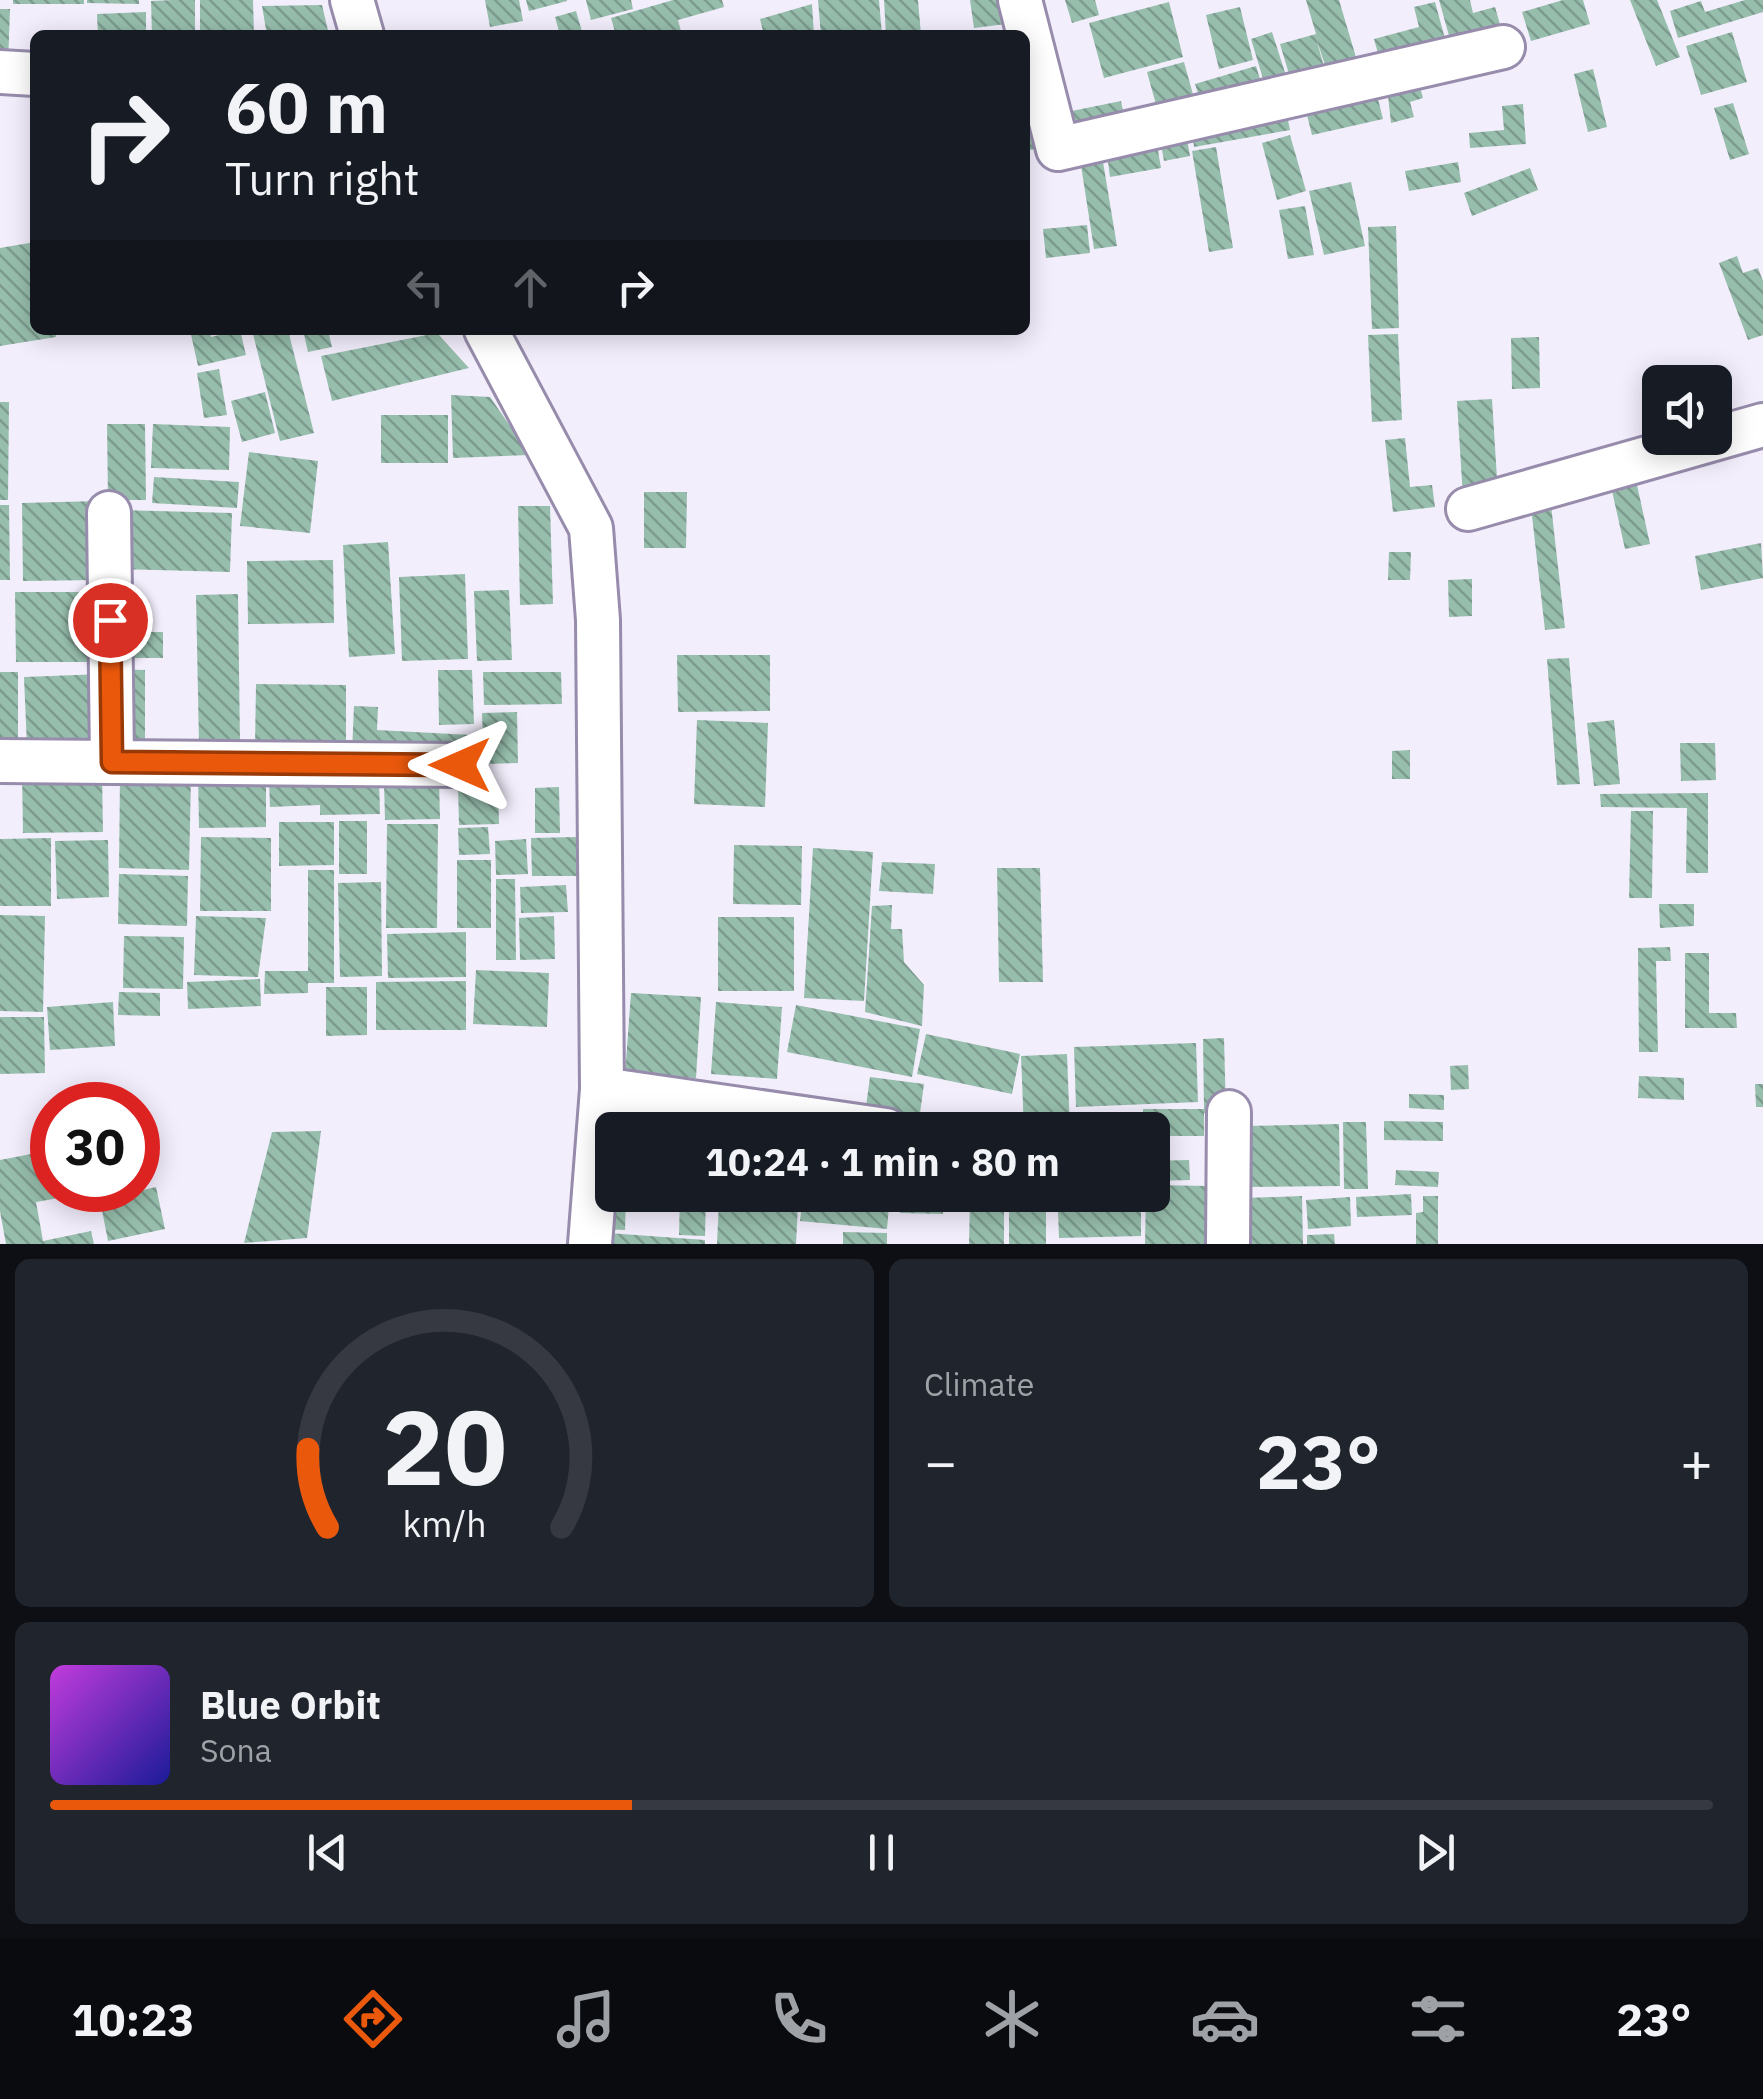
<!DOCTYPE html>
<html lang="en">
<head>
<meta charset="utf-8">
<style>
  :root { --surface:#171b24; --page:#20242c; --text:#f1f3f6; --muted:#9ea1a6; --line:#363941; --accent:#ea580c }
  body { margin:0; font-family:"IBM Plex Sans",sans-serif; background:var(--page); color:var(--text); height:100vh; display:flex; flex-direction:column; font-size:38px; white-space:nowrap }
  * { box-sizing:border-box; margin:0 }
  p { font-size:32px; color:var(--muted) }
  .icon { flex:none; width:55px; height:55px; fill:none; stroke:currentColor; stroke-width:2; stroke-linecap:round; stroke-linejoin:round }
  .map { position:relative; height:1244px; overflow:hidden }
  .side { display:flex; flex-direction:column; gap:15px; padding:15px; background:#0d0f14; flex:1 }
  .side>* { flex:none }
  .guide { position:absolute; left:30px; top:30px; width:1000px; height:305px; border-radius:15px; box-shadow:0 5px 25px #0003; background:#171b24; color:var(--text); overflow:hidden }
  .tools { position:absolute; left:1642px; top:365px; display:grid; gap:20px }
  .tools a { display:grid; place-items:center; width:90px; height:90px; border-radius:15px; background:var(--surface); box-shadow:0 5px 25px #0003; font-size:50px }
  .speed { position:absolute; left:30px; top:1082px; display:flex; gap:20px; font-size:50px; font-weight:700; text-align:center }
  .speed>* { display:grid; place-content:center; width:130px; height:130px; border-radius:50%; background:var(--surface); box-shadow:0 5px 25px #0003; line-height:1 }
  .speed .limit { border:15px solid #d22; background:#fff; color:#111 }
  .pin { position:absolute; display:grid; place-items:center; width:85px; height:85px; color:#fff; margin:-42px; border:5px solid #fff; border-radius:50%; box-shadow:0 2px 10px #0007 }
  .me { position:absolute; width:110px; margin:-55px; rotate:270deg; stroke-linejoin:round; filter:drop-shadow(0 0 8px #0008) }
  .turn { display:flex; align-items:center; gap:35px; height:210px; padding:0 30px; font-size:45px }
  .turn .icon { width:130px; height:130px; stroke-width:2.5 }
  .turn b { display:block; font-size:70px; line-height:85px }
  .lanes { display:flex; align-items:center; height:95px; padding:0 30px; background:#0003; justify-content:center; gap:50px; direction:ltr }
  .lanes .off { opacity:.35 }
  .big { font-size:75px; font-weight:800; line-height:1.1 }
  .side .widget { flex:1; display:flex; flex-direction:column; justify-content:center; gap:15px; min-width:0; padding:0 35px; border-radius:15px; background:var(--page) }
  .side .dial { align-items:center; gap:0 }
  .dial svg { height:260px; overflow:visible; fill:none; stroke:var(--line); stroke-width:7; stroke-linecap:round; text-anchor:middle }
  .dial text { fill:var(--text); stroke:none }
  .song { display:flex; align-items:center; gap:30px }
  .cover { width:120px; height:120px; border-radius:15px; background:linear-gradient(135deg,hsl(290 70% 55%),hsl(240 70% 35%)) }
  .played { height:10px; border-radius:5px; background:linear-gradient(90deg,var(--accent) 35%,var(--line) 35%) }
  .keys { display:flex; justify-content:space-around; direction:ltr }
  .heat { display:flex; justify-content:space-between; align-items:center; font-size:55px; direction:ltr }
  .side .tiles { flex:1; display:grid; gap:15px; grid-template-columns:1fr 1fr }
  .widget:last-child { grid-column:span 2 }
  .trip { position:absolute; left:595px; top:1112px; width:575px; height:100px; border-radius:15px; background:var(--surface); box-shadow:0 5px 25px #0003; font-weight:800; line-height:100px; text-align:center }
  .tabs { display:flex; height:160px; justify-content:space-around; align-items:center; background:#090b0e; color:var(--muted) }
  .tabs .icon { width:70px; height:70px }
  .tabs .selected { color:var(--accent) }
  .tabs b { font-size:45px; color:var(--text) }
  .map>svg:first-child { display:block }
</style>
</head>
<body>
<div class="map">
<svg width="1763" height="1244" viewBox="0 0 1763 1244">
  <defs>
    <pattern id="building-back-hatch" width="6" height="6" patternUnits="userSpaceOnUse" patternTransform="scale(2.5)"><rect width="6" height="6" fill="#97bead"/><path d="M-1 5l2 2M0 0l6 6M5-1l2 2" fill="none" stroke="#7c9b8e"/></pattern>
  </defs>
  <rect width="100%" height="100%" fill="#f3eefc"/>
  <path fill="url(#building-back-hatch)" d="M 13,0 L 84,0 L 84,4 L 13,4 Z
    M 87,0 L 139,0 L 139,4 L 87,3 Z
    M 173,0 L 195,0 L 195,35 L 152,35 L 151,1 Z
    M 200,0 L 253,0 L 254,35 L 200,35 Z
    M 485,0 L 519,0 L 523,21 L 490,27 Z
    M 526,0 L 567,0 L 567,1 L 529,11 Z
    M 586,0 L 631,0 L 633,9 L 591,20 Z
    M 722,0 L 724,7 L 678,20 L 682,35 L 616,35 L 611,18 L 673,0 Z
    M 818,0 L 879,0 L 882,35 L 821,35 Z
    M 884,0 L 918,0 L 921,35 L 886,35 Z
    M 970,0 L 1011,0 L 1014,23 L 974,28 Z
    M 1065,0 L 1095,0 L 1099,15 L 1072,23 Z
    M 1306,0 L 1339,0 L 1358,64 L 1328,74 L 1316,38 L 1326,74 L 1292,84 L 1280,44 L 1316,34 Z
    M 1439,0 L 1470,0 L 1473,13 L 1495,7 L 1503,35 L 1453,50 Z
    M 1563,0 L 1583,0 L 1590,24 L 1531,41 L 1522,12 Z
    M 1630,0 L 1657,0 L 1680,57 L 1656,66 Z
    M 1745,0 L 1763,0 L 1763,12 L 1678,38 L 1670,11 L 1701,1 L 1705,12 Z
    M 1169,2 L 1183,57 L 1104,78 L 1089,23 Z
    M 1435,2 L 1447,46 L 1381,64 L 1374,39 L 1419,27 L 1414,7 Z
    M 812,4 L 814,35 L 764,35 L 760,19 Z
    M 322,5 L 329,35 L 267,35 L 262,6 Z
    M 1240,7 L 1253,60 L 1219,69 L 1206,15 Z
    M 0,9 L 10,9 L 8,64 L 0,64 Z
    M 576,11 L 583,35 L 560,35 L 555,17 Z
    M 146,12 L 146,35 L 98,35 L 97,14 Z
    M 1272,32 L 1289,85 L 1267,92 L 1251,39 Z
    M 1732,32 L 1747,82 L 1701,95 L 1686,46 Z
    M 1184,62 L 1197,109 L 1160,119 L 1147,72 Z
    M 1256,66 L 1264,92 L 1204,111 L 1195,84 Z
    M 1593,69 L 1607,127 L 1588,132 L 1574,74 Z
    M 1418,80 L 1423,98 L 1410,102 L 1414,117 L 1391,123 L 1387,87 Z
    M 1375,87 L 1383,119 L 1312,135 L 1304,103 Z
    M 1121,101 L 1127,129 L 1063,143 L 1057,114 Z
    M 1733,103 L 1749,154 L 1730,160 L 1714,108 Z
    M 1523,104 L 1526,144 L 1470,148 L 1469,133 L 1504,130 L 1502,106 Z
    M 1285,106 L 1290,130 L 1194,147 L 1191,124 Z
    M 1045,113 L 1051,146 L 1025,151 L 1025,116 Z
    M 1185,128 L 1190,156 L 1164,161 L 1159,133 Z
    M 1290,135 L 1306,191 L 1277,200 L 1262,143 Z
    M 1156,139 L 1161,168 L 1110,177 L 1106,147 Z
    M 1216,147 L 1233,248 L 1209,252 L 1192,151 Z
    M 1102,156 L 1117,246 L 1094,249 L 1080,159 Z
    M 1458,162 L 1461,182 L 1409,191 L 1405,171 Z
    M 1530,168 L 1538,190 L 1472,216 L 1464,193 Z
    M 1351,182 L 1365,246 L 1324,255 L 1309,191 Z
    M 1305,206 L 1314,255 L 1288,259 L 1279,210 Z
    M 1087,225 L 1090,253 L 1046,258 L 1043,229 Z
    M 1396,226 L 1399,328 L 1372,329 L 1368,227 Z
    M 35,242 L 35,330 L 55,330 L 56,337 L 0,346 L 0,248 Z
    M 1737,256 L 1743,273 L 1758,268 L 1763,281 L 1763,335 L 1748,340 L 1719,263 Z
    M 190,330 L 210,330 L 211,337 L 240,330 L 246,355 L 198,366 Z
    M 252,330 L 288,330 L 314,433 L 280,441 Z
    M 303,330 L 328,330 L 332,347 L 308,352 Z
    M 437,333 L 469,368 L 332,401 L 321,356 Z
    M 1398,334 L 1402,420 L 1372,422 L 1368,335 Z
    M 1539,337 L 1540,388 L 1512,389 L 1511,338 Z
    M 219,369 L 227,415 L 204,418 L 197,373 Z
    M 265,392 L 275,433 L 242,442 L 231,401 Z
    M 451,395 L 490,397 L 530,455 L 453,458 Z
    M 1492,399 L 1498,495 L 1463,498 L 1457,401 Z
    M 0,402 L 9,402 L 8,500 L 0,500 Z
    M 381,415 L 448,415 L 448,463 L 381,463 Z
    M 107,424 L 145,424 L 146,500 L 108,500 Z
    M 153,424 L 230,427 L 229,470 L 151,468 Z
    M 1405,438 L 1410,487 L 1432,485 L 1435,507 L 1393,512 L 1385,440 Z
    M 249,452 L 318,461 L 310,533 L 240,526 Z
    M 1635,476 L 1650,544 L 1625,549 L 1610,482 Z
    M 154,477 L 239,482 L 237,508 L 152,503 Z
    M 644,492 L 687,492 L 686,548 L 644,548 Z
    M 98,501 L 100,580 L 23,581 L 22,503 Z
    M 0,505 L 9,505 L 10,580 L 0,580 Z
    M 1551,505 L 1565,628 L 1545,630 L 1531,507 Z
    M 518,506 L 550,506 L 553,604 L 520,605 Z
    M 119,510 L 232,513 L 230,572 L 118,569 Z
    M 388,542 L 395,654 L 349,657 L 343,545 Z
    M 1761,543 L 1763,578 L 1701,590 L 1695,556 Z
    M 1389,552 L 1411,552 L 1410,580 L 1388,580 Z
    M 333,560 L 334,623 L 248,624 L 247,561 Z
    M 465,574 L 468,659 L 402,661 L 399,577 Z
    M 1472,579 L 1472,616 L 1449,617 L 1448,580 Z
    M 509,590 L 512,660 L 477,661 L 474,591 Z
    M 15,592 L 101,592 L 100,662 L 16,662 Z
    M 238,594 L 240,743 L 199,744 L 196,595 Z
    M 117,632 L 163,632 L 163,658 L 118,658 Z
    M 677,655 L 770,655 L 770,711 L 678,712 Z
    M 1569,658 L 1580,784 L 1557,785 L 1547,659 Z
    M 114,669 L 145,670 L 145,744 L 116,745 Z
    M 438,670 L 472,670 L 474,724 L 439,725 Z
    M 0,672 L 18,672 L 18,739 L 0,739 Z
    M 483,672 L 561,672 L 562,704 L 484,705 Z
    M 103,674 L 106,744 L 27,747 L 24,677 Z
    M 256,684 L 346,685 L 346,746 L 255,745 Z
    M 354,706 L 378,707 L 377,730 L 471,735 L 470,757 L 352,752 Z
    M 517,712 L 518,763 L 484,764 L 482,713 Z
    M 697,720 L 768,723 L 765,807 L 694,804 Z
    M 1614,720 L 1620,784 L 1594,786 L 1587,723 Z
    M 1680,743 L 1715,743 L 1716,780 L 1681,781 Z
    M 1410,750 L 1410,779 L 1392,779 L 1392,751 Z
    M 102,770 L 103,832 L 23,833 L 22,772 Z
    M 198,774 L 266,774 L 266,827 L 199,828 Z
    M 120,775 L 191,777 L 189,870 L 119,868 Z
    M 269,779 L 379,779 L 380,814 L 320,815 L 320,805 L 270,807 Z
    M 439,781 L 440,819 L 385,820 L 384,783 Z
    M 498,786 L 499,824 L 459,825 L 458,787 Z
    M 559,787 L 560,833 L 535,833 L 535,788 Z
    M 1708,793 L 1708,873 L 1686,873 L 1687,808 L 1601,807 L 1600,794 Z
    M 1631,811 L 1653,811 L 1652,898 L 1629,898 Z
    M 339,821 L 367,821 L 367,874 L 339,874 Z
    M 279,822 L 334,822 L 334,865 L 279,866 Z
    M 387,824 L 438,824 L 437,928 L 386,928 Z
    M 488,827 L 490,854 L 459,855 L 458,828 Z
    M 201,837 L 271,838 L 271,911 L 200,911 Z
    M 576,837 L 577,876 L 532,876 L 531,838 Z
    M 51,838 L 51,906 L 0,906 L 0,839 Z
    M 526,839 L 528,874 L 496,875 L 495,841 Z
    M 108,840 L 109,897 L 57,899 L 55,841 Z
    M 734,845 L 802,846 L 801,905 L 733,904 Z
    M 813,848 L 873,852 L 864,1001 L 804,998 Z
    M 457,860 L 491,860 L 491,928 L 457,928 Z
    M 882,862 L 935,864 L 933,894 L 879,891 Z
    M 997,868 L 1040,868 L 1043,982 L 999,982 Z
    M 308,870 L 334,870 L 334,983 L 308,983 L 308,993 L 264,994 L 265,971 L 308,971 Z
    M 119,874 L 188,876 L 187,926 L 118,924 Z
    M 496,879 L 515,879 L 516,960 L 496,960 Z
    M 381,882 L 382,976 L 340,977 L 338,883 Z
    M 566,885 L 568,912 L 521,913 L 520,887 Z
    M 1659,904 L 1694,904 L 1694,926 L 1660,928 Z
    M 892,905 L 891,929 L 902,929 L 904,962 L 924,985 L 922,1026 L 865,1012 L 872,906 Z
    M 0,915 L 45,916 L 43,1012 L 0,1011 Z
    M 196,916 L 266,918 L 258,977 L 194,975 Z
    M 554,916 L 555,959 L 520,960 L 519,918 Z
    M 718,917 L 794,917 L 794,991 L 718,991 Z
    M 466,932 L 466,977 L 388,978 L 387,934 Z
    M 124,936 L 184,937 L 183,989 L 123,988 Z
    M 1670,947 L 1671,961 L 1656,961 L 1658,1052 L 1639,1052 L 1638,948 Z
    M 1685,953 L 1709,953 L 1709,1013 L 1736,1013 L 1737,1028 L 1685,1028 Z
    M 476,970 L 549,973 L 547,1027 L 473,1024 Z
    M 260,979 L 261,1006 L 188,1009 L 187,982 Z
    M 466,981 L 466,1030 L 376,1030 L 376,982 Z
    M 326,987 L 367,987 L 367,1035 L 326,1036 Z
    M 119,992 L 160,993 L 160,1016 L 118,1015 Z
    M 631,993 L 701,997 L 696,1078 L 625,1075 Z
    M 113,1002 L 115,1046 L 50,1050 L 47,1007 Z
    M 716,1002 L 782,1007 L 777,1079 L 711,1074 Z
    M 796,1005 L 920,1029 L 912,1077 L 787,1052 Z
    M 0,1017 L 44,1017 L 45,1073 L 0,1074 Z
    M 926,1034 L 1020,1054 L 1012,1094 L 917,1074 Z
    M 1224,1038 L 1226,1113 L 1204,1113 L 1204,1136 L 1152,1136 L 1152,1130 L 1143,1130 L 1143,1109 L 1204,1109 L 1203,1039 Z
    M 1196,1043 L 1198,1102 L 1076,1107 L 1074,1047 Z
    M 1067,1054 L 1070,1130 L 1024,1130 L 1021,1056 Z
    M 1468,1065 L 1469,1089 L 1451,1090 L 1450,1066 Z
    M 1639,1076 L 1684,1078 L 1684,1100 L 1638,1098 Z
    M 870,1077 L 924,1084 L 918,1128 L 864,1121 Z
    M 1755,1084 L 1763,1084 L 1763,1107 L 1756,1107 Z
    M 1409,1094 L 1444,1095 L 1444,1110 L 1409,1108 Z
    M 126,1095 L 128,1105 L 87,1105 L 87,1103 Z
    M 611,1105 L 635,1107 L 633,1130 L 612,1130 Z
    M 640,1106 L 675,1112 L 672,1130 L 637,1129 Z
    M 676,1116 L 709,1117 L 708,1130 L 675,1130 Z
    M 1136,1116 L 1137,1130 L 1075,1130 L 1075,1118 Z
    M 1384,1121 L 1443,1122 L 1443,1141 L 1384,1140 Z
    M 1343,1122 L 1366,1122 L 1368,1189 L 1344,1189 Z
    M 1339,1124 L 1340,1186 L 1245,1187 L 1244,1126 Z
    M 321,1131 L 307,1238 L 244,1243 L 272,1132 Z
    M 52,1150 L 52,1190 L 64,1190 L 65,1197 L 36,1202 L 43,1241 L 91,1231 L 94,1244 L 6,1244 L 0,1211 L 0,1160 Z
    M 1189,1160 L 1190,1180 L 1152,1181 L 1152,1161 Z
    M 1396,1170 L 1439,1172 L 1438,1187 L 1395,1185 Z
    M 1152,1185 L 1209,1186 L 1208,1244 L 1145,1244 L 1146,1195 L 1152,1195 Z
    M 156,1187 L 165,1229 L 108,1241 L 100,1200 Z
    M 1411,1194 L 1412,1215 L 1357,1217 L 1356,1197 Z
    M 612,1195 L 626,1195 L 625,1230 L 601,1229 Z
    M 680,1195 L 706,1195 L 705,1236 L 679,1235 Z
    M 803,1195 L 890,1195 L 887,1229 L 800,1221 Z
    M 901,1195 L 943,1195 L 943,1214 L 900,1213 Z
    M 1302,1196 L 1303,1244 L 1247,1244 L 1246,1198 Z
    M 1423,1196 L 1438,1196 L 1438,1244 L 1416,1244 L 1416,1213 L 1423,1212 Z
    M 970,1197 L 1004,1197 L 1004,1244 L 969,1244 Z
    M 1350,1197 L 1351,1226 L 1308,1229 L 1306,1200 Z
    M 1009,1198 L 1046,1198 L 1046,1244 L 1009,1244 Z
    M 719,1201 L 798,1205 L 796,1244 L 717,1244 Z
    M 1141,1210 L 1141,1236 L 1059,1238 L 1058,1212 Z
    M 843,1232 L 887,1233 L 887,1244 L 843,1244 Z
    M 608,1233 L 705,1240 L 705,1244 L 608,1244 Z
    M 1334,1234 L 1335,1244 L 1307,1244 L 1307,1235 Z"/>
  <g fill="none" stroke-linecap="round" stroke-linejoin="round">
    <g stroke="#978cac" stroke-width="48">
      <path id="minor" d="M 352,0 L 362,35
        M 1020,0 L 1058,149 L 1503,47
        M 0,72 L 35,74
        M 486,330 L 591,528 L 598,620 L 602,1089 L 590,1244
        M 1468,509 L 1763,425
        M 109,513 L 112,762
        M 0,761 L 460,765
        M 602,1089 L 886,1130
        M 1228,1244 L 1229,1112"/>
    </g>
    <use href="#minor" stroke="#fff" stroke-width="42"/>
  </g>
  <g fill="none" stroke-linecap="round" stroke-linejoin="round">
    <g stroke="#983908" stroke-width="25">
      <path id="route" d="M 110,620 L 112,762 L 460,765"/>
    </g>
    <use href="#route" stroke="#ea580c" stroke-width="18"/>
  </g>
</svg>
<div class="tools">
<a><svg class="icon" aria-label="sound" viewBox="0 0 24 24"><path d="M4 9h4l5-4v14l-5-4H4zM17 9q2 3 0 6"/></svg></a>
</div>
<div class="speed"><div class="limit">30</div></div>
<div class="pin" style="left:110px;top:620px;background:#d93025"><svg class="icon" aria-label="arrive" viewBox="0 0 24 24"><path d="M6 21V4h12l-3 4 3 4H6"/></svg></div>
<svg class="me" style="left:460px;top:765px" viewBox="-20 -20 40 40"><path d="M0-17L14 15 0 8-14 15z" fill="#ea580c" stroke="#fff" stroke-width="4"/></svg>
<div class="trip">10:24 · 1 min · 80 m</div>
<div class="guide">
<div class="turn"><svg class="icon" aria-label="right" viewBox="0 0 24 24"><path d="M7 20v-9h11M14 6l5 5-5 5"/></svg><div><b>60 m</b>Turn right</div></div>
<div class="lanes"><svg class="icon off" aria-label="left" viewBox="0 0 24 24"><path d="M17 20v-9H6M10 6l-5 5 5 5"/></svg><svg class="icon off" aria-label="ahead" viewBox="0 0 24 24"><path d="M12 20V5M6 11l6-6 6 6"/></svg><svg class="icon" aria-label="right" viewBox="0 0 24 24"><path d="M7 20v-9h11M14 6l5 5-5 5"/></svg></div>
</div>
</div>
<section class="side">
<div class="tiles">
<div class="widget dial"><svg viewBox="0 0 100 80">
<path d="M14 69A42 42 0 1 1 86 69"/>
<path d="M14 69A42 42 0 0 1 8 45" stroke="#ea580c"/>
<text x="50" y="56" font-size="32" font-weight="700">20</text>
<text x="50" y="72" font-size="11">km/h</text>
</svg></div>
<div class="widget"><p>Climate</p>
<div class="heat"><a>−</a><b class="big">23°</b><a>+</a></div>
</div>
<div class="widget">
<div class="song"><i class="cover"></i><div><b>Blue Orbit</b><p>Sona</p></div></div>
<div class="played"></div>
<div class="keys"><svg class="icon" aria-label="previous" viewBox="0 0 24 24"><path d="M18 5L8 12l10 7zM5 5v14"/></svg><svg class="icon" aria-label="pause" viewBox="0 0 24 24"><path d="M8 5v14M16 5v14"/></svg><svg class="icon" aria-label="next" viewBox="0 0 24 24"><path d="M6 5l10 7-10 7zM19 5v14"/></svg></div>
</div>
</div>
</section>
<nav class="tabs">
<b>10:23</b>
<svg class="icon selected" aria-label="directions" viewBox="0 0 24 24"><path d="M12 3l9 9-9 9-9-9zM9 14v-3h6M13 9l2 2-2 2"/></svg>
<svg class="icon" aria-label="music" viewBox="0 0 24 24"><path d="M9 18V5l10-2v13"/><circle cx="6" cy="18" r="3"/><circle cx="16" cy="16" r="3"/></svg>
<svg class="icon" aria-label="phone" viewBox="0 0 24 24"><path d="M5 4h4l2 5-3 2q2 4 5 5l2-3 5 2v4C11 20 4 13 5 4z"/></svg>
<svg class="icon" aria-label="climate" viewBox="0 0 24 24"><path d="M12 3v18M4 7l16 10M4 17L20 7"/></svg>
<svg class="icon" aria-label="car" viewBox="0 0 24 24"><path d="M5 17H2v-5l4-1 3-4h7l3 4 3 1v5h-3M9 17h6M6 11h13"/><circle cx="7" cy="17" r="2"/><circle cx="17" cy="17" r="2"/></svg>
<svg class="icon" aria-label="filters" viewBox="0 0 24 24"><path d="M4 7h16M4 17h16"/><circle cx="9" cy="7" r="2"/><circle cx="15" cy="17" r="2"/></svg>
<b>23°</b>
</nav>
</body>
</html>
